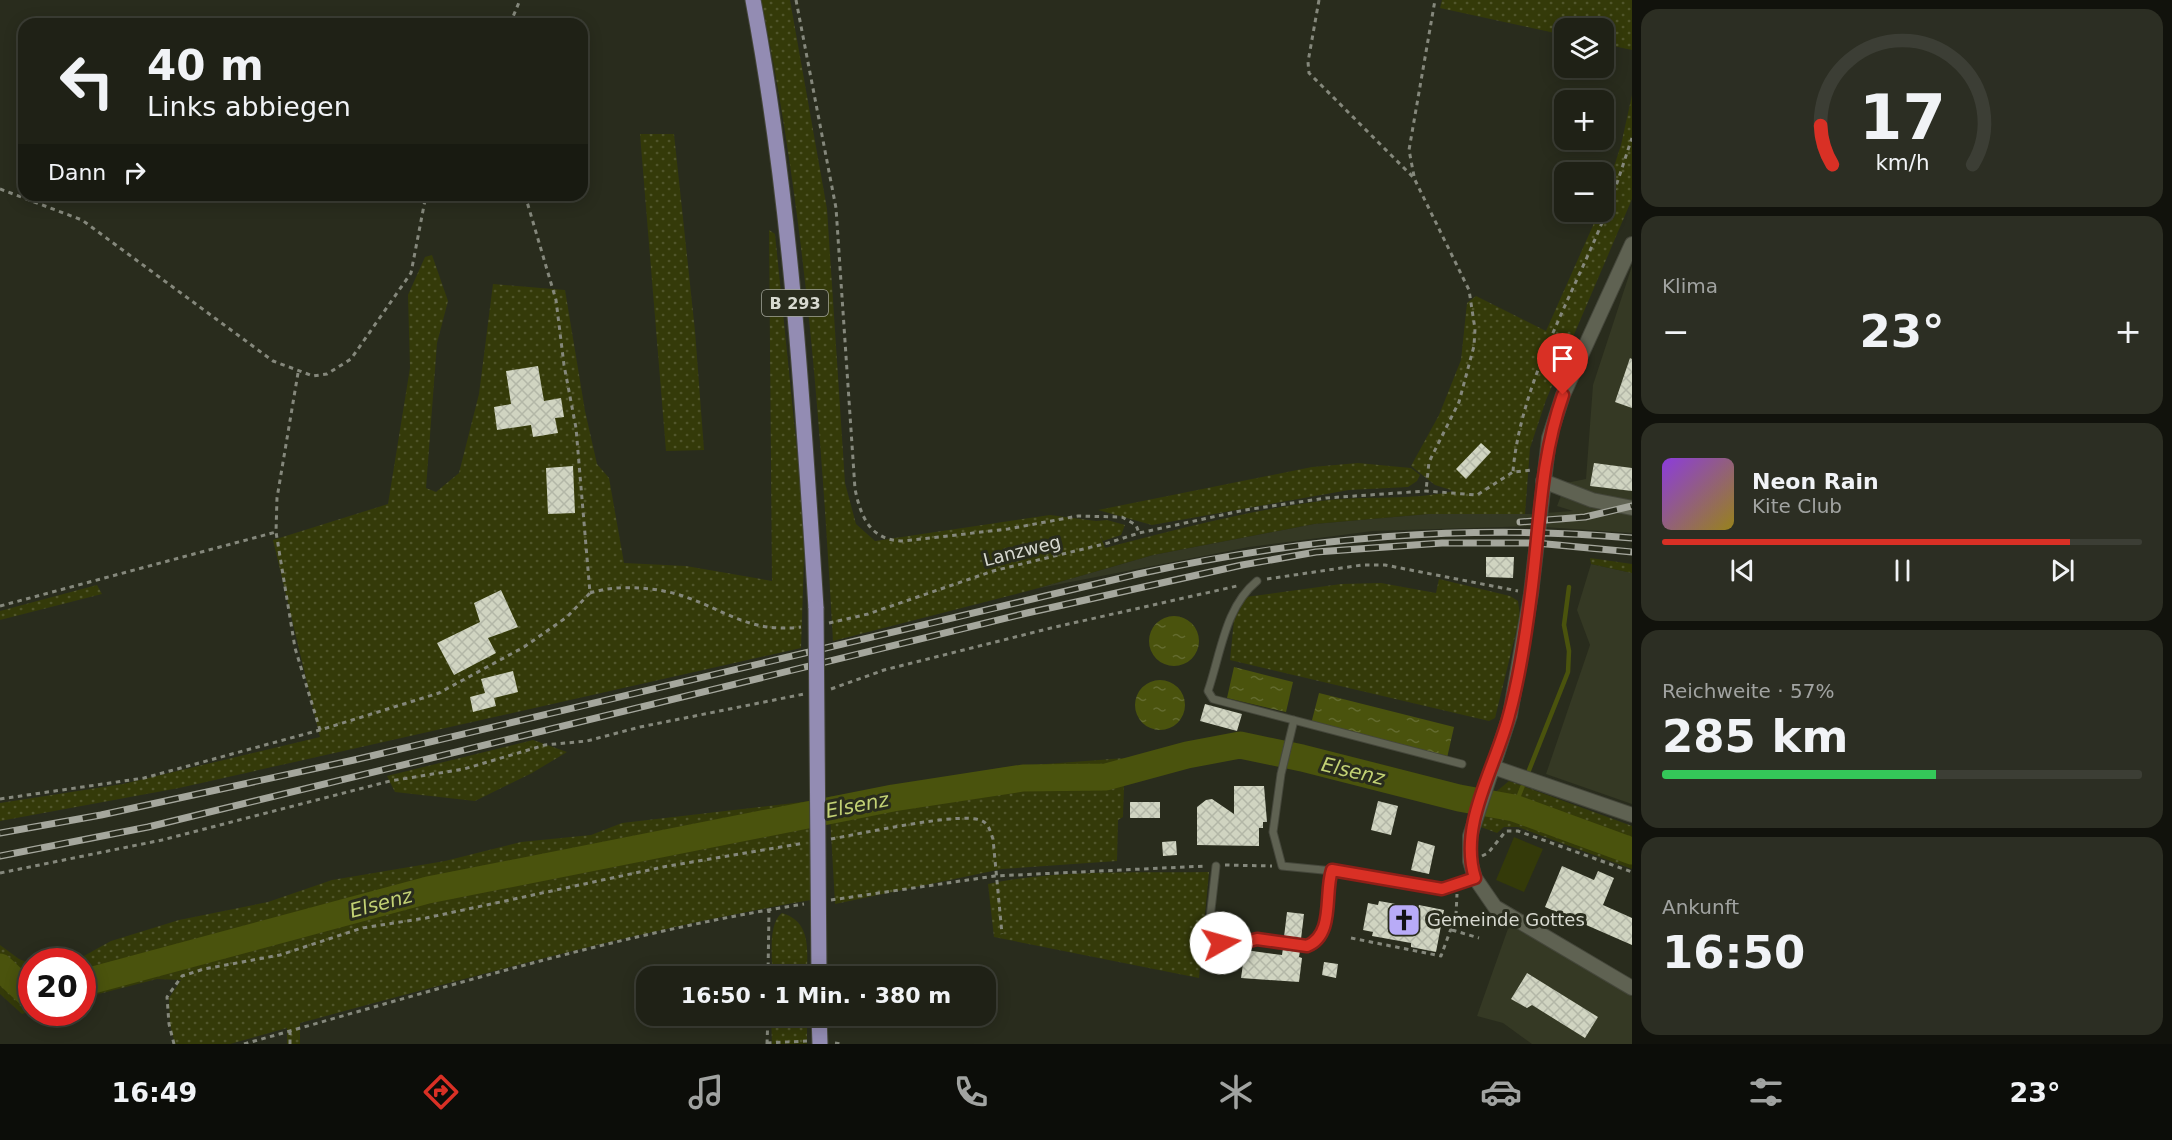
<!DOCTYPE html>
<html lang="de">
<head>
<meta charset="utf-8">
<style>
  :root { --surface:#1f2116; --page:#2c2e23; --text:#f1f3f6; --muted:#a1a3a1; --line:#3c3e35; --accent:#d93025 }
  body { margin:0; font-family:"DejaVu Sans",sans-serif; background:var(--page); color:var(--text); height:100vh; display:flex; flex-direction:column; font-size:22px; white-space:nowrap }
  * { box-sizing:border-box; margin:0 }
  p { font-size:20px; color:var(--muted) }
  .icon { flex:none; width:33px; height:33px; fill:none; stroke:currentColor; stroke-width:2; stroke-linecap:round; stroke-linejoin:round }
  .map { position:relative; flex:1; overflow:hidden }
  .sheet { display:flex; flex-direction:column; gap:9px; padding:9px; background:#11120c; width:540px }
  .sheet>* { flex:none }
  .top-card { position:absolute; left:18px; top:18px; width:570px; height:183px; border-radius:18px; box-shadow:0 3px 15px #0003,0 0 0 2px var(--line); background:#1f2116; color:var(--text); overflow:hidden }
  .tools { position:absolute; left:1554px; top:18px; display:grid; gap:12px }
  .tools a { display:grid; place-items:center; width:60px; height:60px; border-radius:12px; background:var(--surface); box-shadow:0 3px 15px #0003,0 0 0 2px var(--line); font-size:30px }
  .speed { position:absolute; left:18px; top:948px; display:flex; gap:12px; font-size:30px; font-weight:700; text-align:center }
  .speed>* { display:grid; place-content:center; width:78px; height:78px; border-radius:50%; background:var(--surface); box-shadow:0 3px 15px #0003,0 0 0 2px var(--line); line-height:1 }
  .speed .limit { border:9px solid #d22; background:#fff; color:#111 }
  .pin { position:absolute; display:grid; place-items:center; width:51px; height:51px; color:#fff; margin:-62px -26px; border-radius:50% 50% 50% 0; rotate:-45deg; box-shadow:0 0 6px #0007 }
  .pin .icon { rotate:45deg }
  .me { position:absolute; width:66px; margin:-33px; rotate:83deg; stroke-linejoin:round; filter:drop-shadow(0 0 4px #0008) }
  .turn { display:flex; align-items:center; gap:21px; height:126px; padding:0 30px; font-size:27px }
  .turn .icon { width:78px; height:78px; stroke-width:2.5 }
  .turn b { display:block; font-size:42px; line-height:51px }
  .then { display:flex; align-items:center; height:57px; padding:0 30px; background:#0003; gap:12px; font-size:22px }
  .big { font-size:45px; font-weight:600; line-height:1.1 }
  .sheet .tile { flex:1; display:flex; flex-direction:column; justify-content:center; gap:9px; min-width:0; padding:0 21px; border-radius:18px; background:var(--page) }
  .sheet .dial { align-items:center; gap:0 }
  .dial svg { height:156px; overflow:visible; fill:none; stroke:var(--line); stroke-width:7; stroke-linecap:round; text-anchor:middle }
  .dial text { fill:var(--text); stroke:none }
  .song { display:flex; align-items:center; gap:18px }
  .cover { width:72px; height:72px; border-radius:9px; background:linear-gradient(135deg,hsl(270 70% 55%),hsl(50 70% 35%)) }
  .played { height:6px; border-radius:3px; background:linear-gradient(90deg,var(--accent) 85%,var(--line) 85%) }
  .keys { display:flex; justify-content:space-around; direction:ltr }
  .heat { display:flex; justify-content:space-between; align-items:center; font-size:33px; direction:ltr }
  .charge { height:9px; border-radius:4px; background:linear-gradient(90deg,#34c759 57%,var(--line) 0) }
  .trip { position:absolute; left:636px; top:966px; width:360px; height:60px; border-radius:18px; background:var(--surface); box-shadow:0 3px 15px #0003,0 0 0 2px var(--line); font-weight:600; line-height:60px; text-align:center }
  .tab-bar { display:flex; height:96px; justify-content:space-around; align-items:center; background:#0c0d09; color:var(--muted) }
  .tab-bar .icon { width:42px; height:42px }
  .tab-bar .active { color:var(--accent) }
  .tab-bar b { font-size:27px; color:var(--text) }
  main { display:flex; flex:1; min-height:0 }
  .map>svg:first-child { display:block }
</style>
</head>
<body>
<main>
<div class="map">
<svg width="1632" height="1044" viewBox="0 0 1632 1044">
  <defs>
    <pattern id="grass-dots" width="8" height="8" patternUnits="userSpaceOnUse" patternTransform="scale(1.5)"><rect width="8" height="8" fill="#343a09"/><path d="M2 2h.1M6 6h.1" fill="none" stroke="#51562c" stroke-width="1.8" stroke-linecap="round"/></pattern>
    <pattern id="water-ripples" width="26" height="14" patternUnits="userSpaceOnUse" patternTransform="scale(1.5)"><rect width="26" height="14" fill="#4a530d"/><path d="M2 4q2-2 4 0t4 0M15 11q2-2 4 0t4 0" fill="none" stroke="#636b2f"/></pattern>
    <pattern id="building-cross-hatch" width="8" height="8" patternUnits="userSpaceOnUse" patternTransform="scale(1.5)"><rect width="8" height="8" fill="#d0d4c1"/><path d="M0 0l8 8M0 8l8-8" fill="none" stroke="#b3b7a7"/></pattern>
  </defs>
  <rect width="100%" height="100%" fill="#292c1d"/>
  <path fill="#353924" d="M 1632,266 L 1632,533 L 1530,526 L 1373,531 L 1249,547 L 1035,589 L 1153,555 L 1314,524 L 1428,514 L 1530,514 L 1573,511 L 1557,506 L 1566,483 L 1586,479 L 1593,385 Z
    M 1591,564 L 1632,573 L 1632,804 L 1546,774 L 1590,645 L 1577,610 Z
    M 1510,923 L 1632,994 L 1632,1044 L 1532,1044 L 1503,1023 L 1477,1016 Z"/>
  <path fill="url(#grass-dots)" d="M 761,0 L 790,0 L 827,209 L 845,483 L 856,524 L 875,541 L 1050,515 L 1096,521 L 1107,520 L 1125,525 L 1121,535 L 1103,541 L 1097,526 L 1105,548 C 1173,530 1251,510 1321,501 C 1365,495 1411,501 1454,491 L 1435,485 L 1411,466 L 1439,415 L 1461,360 L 1467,303 L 1476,296 L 1546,331 L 1599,212 L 1604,212 L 1604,197 L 1621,145 L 1632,95 L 1632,199 L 1546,400 L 1530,448 L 1525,514 L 1428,514 L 1314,524 L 1153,555 L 1035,589 L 833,641 C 821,427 805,210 761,0 Z
    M 1442,0 L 1632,0 L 1632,50 L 1604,44 L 1604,28 L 1564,28 L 1564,35 L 1440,8 Z
    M 640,134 L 674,134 L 695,331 L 704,450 L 666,451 Z
    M 769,230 L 775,234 L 805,529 L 801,648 L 179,788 L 0,821 L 0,803 L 123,784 L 320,737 L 273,540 L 388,504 L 410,368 L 408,295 L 425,257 L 432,255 L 448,301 L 437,343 L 426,488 L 436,492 L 459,473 L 479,394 L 493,284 L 565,290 L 585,411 L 597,464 L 609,478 L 624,563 L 686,566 L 772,581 Z
    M 1358,463 L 1411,468 L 1420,475 L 1417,481 L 1408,487 L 1349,490 L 1152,525 L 1098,510 L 1312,467 Z
    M 1590,558 L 1632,564 L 1632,573 L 1591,564 Z
    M 1439,579 L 1510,596 L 1518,601 L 1520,616 L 1495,718 L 1489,721 L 1230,660 L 1234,620 L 1246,597 L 1341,584 L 1381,583 L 1436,593 Z
    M 97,585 L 102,594 L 0,620 L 0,611 Z
    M 533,740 L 567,752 L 532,773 L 475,801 L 395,792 L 387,776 Z
    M 1125,758 L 1123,817 L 1118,820 L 1117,861 L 1002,869 L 835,904 L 829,797 L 1007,767 Z
    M 1509,781 L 1632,826 L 1632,869 L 1518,827 L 1504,827 L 1497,833 L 1481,827 L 1491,796 Z
    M 811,801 L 811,900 C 638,930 469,978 300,1023 L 300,1044 L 287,1044 L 287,1028 L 230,1044 L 175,1044 L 170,1024 L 169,998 L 181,980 L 157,979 L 83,998 L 82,962 L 73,962 L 111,941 L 179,920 L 268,902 L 332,880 L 445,861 L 521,842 L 591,835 L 622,823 Z
    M 1209,872 L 1199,978 L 994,937 L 988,884 C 1059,869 1137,873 1209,872 Z
    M 782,913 C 812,922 807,951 807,976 L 772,976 C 773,960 767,924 782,913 Z
    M 0,945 L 19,959 L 31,964 L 31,1011 L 22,1014 L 0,994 Z
    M 771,1016 L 807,1016 L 807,1044 L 772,1044 Z"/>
  <path fill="#343a09" d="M 1514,837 L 1543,849 L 1524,892 L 1496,880 Z"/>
  <path fill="url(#water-ripples)" d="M1149 641a25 25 0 1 1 50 0a25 25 0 1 1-50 0Z
    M 1234,667 L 1293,682 L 1286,712 L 1227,698 Z
    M1135 705a25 25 0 1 1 50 0a25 25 0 1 1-50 0Z
    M 1319,693 L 1454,727 L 1447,758 L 1311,724 Z"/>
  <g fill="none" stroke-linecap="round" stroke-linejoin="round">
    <path stroke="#4a530d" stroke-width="4.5" d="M 1514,808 L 1568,672 L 1569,651 L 1564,625 L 1569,587"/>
    <path stroke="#4a530d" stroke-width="27" d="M 0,967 L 32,997
      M 82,983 L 428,890 L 893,798 L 1023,778 L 1106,777 L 1187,755 L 1240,745 L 1302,758 L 1459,798 L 1514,808 L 1632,851"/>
  </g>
  <path fill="url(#building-cross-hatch)" d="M 1630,358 L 1632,359 L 1632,408 L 1615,402 Z
    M 538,366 L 544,401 L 561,398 L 564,417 L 555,418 L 558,433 L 533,437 L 531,425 L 497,430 L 494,407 L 511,404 L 506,371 Z
    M 1481,443 L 1491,452 L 1466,479 L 1456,469 Z
    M 1594,463 L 1632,468 L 1632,491 L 1590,486 Z
    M 573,466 L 575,513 L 548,514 L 546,468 Z
    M 1486,557 L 1514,557 L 1513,578 L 1486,577 Z
    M 501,590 L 518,627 L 488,638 L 496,653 L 454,675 L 437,643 L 480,622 L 474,603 Z
    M 513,671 L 518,692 L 494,698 L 496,706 L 473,712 L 470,697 L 485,693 L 481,679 Z
    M 1205,704 L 1242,714 L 1237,731 L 1200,721 Z
    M 1234,786 L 1264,786 L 1267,822 L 1263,822 L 1263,828 L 1259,828 L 1259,846 L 1197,845 L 1197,807 L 1206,800 L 1212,799 L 1234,814 Z
    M 1378,801 L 1398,806 L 1391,835 L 1371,830 Z
    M 1130,802 L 1160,802 L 1160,818 L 1130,818 Z
    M 1176,841 L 1177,855 L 1163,856 L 1162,842 Z
    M 1418,841 L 1435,846 L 1429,874 L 1411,870 Z
    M 1562,866 L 1594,880 L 1598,871 L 1614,878 L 1603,905 L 1632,918 L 1632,945 L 1545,907 Z
    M 1379,901 L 1418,908 L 1419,905 L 1444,910 L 1436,952 L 1411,947 L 1411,943 L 1372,936 L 1373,932 L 1363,930 L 1368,903 L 1378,905 Z
    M 1287,912 L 1304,914 L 1301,939 L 1284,937 Z
    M 1283,948 L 1300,951 L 1299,957 L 1302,958 L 1299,982 L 1241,978 L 1245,950 L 1282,955 Z
    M 1324,962 L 1338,964 L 1336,978 L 1322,975 Z
    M 1527,973 L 1598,1017 L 1585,1038 L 1532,1005 L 1527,1008 L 1511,999 Z"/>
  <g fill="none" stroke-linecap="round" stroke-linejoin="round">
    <g stroke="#45473b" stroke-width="9">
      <path id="lane" d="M 1257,581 C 1225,607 1221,653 1208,691 L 1213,699 L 1462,764
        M 1294,720 L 1281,774 L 1273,832 L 1282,866 L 1364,874 L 1442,889 L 1475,878
        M 1216,866 L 1209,927 L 1215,941 L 1228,944 L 1257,939 L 1307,946 C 1335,935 1324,894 1332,870"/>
    </g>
    <g stroke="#45473b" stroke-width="16">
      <path id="street" d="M 1632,244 L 1563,395 L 1549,438 L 1531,594 L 1510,715 L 1470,836 L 1470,861 L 1475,878 L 1495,907 L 1632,988
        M 1543,481 L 1592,500 L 1632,508
        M 1493,767 L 1632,815"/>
    </g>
    <g stroke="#45473b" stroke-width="17">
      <path id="primary" d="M 753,0 C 791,201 803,404 816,608"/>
    </g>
    <path stroke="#85887c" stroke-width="3" stroke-dasharray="4.5 4.5" stroke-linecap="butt" d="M 796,0 L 836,208 L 855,489 C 861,518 871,541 904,541 L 1008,529 L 1078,516 L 1122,517 L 1136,525 L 1139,533
      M 1319,0 L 1308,62 L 1309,73 L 1414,178 L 1469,290 L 1475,329 L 1474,346 L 1459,402 L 1429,462 L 1426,491
      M 510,24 L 520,0
      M 1414,176 L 1409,150 L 1435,0
      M 0,189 L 82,220 L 273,361 L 313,376 L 327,374 L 351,359 L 411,273 L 426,195
      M 298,373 L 277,498 L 276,532 L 295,648 L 320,730
      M 1513,471 C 1521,381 1575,292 1608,208 C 1617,185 1624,161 1632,138
      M 1267,579 L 1362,565 L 1385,565 L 1518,591
      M 590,593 C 618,584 658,587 686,597 C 730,613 752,633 801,627
      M 0,606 L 276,532
      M 829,623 L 868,614 L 993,571 L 1108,543 L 1139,533 L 1245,510 L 1326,498 L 1426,491 L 1477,495 L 1513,472 L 1533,470
      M 831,689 L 884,670 L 1051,628 L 1237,586
      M 0,799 L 144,778 L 320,730 L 439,693 L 524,647 L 567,617 L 590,593 L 576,428 L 564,365 L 556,300 L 525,195
      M 831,839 C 859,834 958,812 980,820 C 989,823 990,831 993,839 L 1002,934
      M 1482,856 L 1488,853 L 1506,831 L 1518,831 L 1632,872
      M 1225,865 L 1272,866
      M 0,873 L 162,840 L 390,781 L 464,769 L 545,745 L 587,741 L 640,727 L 804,694
      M 831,900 L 995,876 L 1206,866
      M 1452,930 L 1479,938
      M 1351,938 L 1441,956 L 1456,915 L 1457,894
      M 768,976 L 769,910
      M 767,1043 L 807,1041
      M 835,1043 L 842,1044
      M 174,1044 L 169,1024 L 167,997 L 182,976 L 204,969 L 280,955 L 362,928 L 426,918 L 663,867 L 804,843
      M 244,1044 C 429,992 614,934 804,904
      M 290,1044 L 290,1031
      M 767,1044 L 768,1016"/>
    <use href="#lane" stroke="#5f6252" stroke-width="7"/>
    <use href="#street" stroke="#5f6252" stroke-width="14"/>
    <use href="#primary" stroke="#938cb3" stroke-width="15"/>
    <g stroke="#a5a79d" stroke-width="7">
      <path id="rail" d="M 1520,522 L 1585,517 L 1632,506
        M 0,833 L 101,815 L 354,760 L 1138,574 C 1301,538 1465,523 1632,538
        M 0,856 L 148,827 L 1027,613 L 1242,565 L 1316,552 L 1442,543 L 1536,543 L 1632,552"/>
    </g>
    <use href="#rail" stroke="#292c1d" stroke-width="4.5" stroke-dasharray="14" stroke-linecap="butt"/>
    <g stroke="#45473b" stroke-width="17" stroke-linecap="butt">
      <path id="primary-bridge" d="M 816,608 L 819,976
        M 819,1016 L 820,1044"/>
    </g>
    <use href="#primary-bridge" stroke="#938cb3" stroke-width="15"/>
  </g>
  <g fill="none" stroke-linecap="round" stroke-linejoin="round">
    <g stroke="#8d1f18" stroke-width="15">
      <path id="route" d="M 1221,943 L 1238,944 L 1257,939 L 1307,946 C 1335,935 1324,893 1332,870 L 1442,889 L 1475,878 C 1458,824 1496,767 1509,715 C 1520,676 1526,634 1531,594 C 1540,526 1540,460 1563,395"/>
    </g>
    <use href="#route" stroke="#d93025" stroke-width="10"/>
  </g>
  <defs>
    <g id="church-square" transform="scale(1.725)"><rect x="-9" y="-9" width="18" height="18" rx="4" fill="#b8abf7" stroke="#292c1d"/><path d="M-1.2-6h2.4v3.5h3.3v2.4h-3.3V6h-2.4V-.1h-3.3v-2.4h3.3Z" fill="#111"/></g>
  </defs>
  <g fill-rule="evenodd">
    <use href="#church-square" x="1404" y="920"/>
  </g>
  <g text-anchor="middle" stroke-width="6" stroke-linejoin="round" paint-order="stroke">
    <rect fill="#292c1d" stroke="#a3a59a" stroke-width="1.5" x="762" y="290" width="66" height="26" rx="4.5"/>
    <g font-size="16" font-weight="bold" fill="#d7d9d0">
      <text x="795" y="309">B 293</text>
    </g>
    <g font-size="18" fill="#d7d9d0" stroke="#292c1d">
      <text transform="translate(1022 551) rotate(-14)" y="6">Lanzweg</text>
    </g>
    <g font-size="18" fill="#d7d9d0" stroke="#292c1d" text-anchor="start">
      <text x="1427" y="926">Gemeinde Gottes</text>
    </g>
    <g font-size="20" font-style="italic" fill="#c2d174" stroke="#292c1d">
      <text transform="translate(1353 771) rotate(13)" y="7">Elsenz</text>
      <text transform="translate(857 805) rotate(-11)" y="7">Elsenz</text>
      <text transform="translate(381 903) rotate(-15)" y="7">Elsenz</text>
    </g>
  </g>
</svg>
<div class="tools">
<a><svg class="icon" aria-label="layers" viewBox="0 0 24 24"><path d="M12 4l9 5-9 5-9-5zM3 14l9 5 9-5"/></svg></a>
<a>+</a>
<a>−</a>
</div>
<div class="speed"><div class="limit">20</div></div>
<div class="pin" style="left:1563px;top:395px;background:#d93025"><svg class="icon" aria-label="arrive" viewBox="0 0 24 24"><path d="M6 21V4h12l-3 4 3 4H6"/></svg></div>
<svg class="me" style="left:1221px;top:943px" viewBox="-20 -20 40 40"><circle r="19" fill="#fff"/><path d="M0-13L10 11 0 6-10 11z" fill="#d93025"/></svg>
<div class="trip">16:50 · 1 Min. · 380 m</div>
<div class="top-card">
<div class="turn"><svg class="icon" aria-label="left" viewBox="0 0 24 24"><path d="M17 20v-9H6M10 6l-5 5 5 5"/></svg><div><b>40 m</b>Links abbiegen</div></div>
<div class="then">Dann<svg class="icon" aria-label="right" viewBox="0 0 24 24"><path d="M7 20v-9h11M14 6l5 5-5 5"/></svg></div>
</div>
</div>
<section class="sheet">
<div class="tile dial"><svg viewBox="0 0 100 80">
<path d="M14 69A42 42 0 1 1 86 69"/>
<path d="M14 69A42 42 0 0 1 8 49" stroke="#d93025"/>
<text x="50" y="56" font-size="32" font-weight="700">17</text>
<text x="50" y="72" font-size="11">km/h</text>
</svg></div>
<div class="tile"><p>Klima</p>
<div class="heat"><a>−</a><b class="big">23°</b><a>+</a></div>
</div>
<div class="tile">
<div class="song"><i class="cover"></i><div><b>Neon Rain</b><p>Kite Club</p></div></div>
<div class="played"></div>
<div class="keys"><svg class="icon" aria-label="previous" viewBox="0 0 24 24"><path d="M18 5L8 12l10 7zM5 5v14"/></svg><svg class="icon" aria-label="pause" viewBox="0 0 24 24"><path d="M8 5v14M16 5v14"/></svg><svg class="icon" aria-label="next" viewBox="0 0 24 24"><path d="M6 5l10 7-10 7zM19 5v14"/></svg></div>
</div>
<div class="tile"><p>Reichweite · 57%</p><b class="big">285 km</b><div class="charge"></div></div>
<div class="tile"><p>Ankunft</p><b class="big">16:50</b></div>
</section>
</main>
<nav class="tab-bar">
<b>16:49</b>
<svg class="icon active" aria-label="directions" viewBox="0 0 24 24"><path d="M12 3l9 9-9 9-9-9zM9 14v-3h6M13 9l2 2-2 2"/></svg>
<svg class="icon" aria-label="music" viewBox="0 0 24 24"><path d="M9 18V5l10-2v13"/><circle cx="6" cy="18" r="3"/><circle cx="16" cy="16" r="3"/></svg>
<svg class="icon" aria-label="phone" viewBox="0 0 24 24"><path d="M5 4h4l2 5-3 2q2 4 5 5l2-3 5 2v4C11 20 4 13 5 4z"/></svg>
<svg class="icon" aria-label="climate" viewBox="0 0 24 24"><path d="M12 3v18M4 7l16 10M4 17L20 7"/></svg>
<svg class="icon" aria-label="car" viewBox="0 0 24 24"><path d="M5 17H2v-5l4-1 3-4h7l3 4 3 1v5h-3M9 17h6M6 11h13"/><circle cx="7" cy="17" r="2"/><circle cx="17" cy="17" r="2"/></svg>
<svg class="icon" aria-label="filters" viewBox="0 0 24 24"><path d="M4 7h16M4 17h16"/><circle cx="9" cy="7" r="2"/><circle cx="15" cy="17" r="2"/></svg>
<b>23°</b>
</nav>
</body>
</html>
